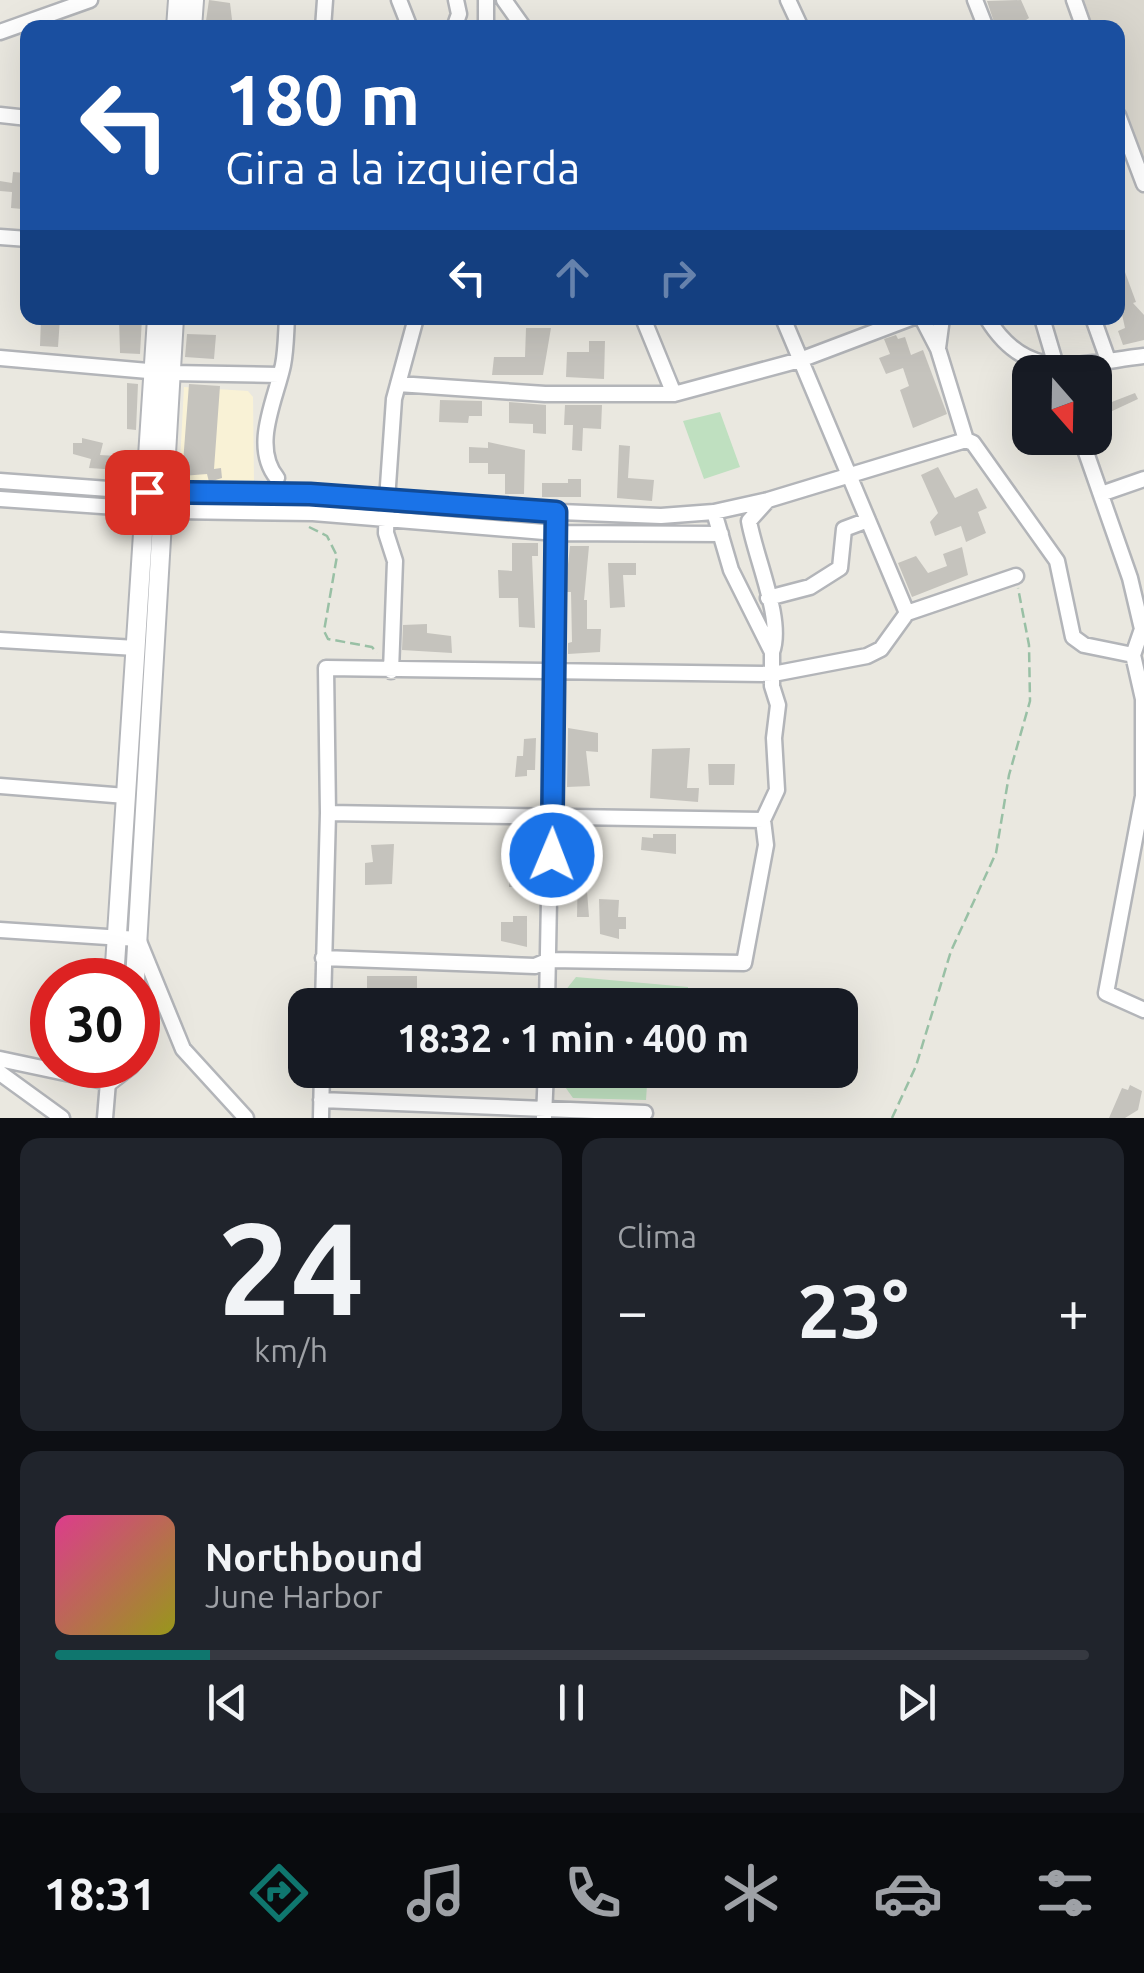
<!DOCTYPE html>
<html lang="es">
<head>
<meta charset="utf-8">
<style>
  :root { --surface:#171b24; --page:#20242c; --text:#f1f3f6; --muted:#9ea1a6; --line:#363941; --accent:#0f766e }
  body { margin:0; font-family:Ubuntu,sans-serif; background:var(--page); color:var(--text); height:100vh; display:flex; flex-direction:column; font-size:38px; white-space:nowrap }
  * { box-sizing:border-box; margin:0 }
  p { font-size:32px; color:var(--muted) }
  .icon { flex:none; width:55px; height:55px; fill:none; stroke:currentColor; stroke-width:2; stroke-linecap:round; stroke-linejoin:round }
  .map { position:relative; height:1118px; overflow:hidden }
  .side { display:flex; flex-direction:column; gap:20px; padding:20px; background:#0d0f14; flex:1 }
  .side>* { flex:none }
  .banner { position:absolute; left:20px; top:20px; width:1105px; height:305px; border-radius:20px; box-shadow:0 10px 40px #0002; background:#1a4fa0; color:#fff; overflow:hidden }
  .needle { width:65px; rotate:160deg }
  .buttons { position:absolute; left:1012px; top:355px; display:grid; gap:20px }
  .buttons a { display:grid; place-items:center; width:100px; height:100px; border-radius:20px; background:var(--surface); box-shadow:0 10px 40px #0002; font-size:50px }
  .speed { position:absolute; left:30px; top:958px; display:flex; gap:20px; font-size:50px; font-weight:700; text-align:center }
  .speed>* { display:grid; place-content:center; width:130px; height:130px; border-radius:50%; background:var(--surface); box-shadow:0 10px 40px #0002; line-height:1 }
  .speed .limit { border:15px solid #d22; background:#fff; color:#111 }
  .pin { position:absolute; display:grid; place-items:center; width:85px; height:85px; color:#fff; margin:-42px; border-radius:20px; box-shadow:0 5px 15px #0006 }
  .me { position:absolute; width:110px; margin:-55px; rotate:1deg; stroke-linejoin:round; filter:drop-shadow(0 0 8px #0008) }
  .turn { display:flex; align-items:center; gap:35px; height:210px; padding:0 40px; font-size:45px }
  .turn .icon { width:130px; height:130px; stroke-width:2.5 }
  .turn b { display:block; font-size:70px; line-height:85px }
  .lanes { display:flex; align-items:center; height:95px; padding:0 40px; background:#0003; justify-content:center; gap:50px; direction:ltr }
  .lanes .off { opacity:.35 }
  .big { font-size:75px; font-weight:600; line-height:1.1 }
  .side .tile { flex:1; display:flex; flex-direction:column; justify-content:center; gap:15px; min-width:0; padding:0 35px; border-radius:20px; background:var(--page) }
  .side .dial { align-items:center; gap:0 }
  .dial b { font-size:130px; line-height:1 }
  .song { display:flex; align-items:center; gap:30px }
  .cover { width:120px; height:120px; border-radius:15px; background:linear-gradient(135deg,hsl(330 70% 55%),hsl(60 70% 35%)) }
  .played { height:10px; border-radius:5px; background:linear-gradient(90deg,var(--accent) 15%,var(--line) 15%) }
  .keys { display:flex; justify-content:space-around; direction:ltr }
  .heat { display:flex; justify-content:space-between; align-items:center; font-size:55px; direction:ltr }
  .side .tiles { flex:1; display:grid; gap:20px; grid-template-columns:1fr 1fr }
  .tile:last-child { grid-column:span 2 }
  .trip { position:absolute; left:288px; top:988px; width:570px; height:100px; border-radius:20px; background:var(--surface); box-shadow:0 10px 40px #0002; font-weight:600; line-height:100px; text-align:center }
  .menu { display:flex; height:160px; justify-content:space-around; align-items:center; background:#090b0e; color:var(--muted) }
  .menu .icon { width:70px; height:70px }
  .menu .selected { color:var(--accent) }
  .menu b { font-size:45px; color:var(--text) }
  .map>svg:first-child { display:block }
</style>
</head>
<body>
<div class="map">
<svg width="1144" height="1118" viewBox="0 0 1144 1118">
  <rect width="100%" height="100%" fill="#eae8e0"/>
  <path fill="#f9f2d6" d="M 184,387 L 248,391 L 253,397 L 254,482 L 179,481 Z"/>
  <path fill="#dad7ce" d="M 1083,0 L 1144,0 L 1144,160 L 1118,91 L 1118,28 L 1093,27 Z"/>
  <path fill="#bfe0c0" d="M 720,412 L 740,467 L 704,479 L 683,421 Z
    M 576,977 L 688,987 L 688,1005 L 565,1005 L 565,991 Z
    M 563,1070 L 648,1070 L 646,1100 L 573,1098 L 563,1084 Z"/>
  <path fill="#c5c3bd" d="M 209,0 L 230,3 L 233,28 L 205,28 Z
    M 1021,0 L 1029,18 L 1014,28 L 996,28 L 987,1 Z
    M 13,172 L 26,173 L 22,209 L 11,208 L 12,192 L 0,191 L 0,181 L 12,183 Z
    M 1118,253 L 1136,302 L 1133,303 L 1144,315 L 1144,340 L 1123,345 L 1118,331 L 1125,328 L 1118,296 Z
    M 41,318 L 60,318 L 58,347 L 40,346 Z
    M 119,318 L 142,318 L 140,354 L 120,353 Z
    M 526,328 L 551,328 L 543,375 L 492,375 L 494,357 L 525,357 Z
    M 187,334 L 216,335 L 214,359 L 185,357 Z
    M 896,335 L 898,339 L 905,337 L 911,355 L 923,350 L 947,414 L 913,428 L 900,390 L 909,386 L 903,368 L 886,374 L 879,358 L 890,354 L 884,339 Z
    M 589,341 L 605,341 L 604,379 L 566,377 L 567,352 L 589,352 Z
    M 127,383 L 138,384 L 136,430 L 127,429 Z
    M 189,384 L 220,386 L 214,469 L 221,468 L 222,478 L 209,482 L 207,474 L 182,476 Z
    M 1095,385 L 1104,405 L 1135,393 L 1138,399 L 1095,419 Z
    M 440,400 L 482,401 L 482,416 L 469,416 L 468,423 L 439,422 Z
    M 509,402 L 546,405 L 546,434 L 533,433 L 533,424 L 509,423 Z
    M 565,405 L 602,405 L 601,429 L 583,428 L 582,451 L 572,450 L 573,425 L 564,425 Z
    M 82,438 L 103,443 L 100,455 L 135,457 L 134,471 L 89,468 L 91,459 L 73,454 L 73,443 L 82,443 Z
    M 488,442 L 525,450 L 524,494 L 505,494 L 505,474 L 488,474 L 488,463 L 469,463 L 469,447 L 488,448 Z
    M 619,445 L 630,446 L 628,478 L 654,480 L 652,501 L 617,498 Z
    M 938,467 L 955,498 L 977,488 L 987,508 L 978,512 L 986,533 L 966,542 L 961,526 L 935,536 L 930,522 L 938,513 L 921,475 Z
    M 568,479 L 581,479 L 581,497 L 542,497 L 542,483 L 568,483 Z
    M 512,543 L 538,543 L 538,556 L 532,556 L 535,628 L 519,627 L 518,598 L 499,598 L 498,570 L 512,571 Z
    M 570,546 L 589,546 L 584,600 L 587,600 L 587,629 L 601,629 L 600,652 L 568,654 L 568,643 L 572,642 L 571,592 L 565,592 Z
    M 962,547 L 968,575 L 912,597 L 898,563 L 916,556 L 928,573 L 947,566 L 943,554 Z
    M 608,563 L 636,563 L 636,575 L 623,575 L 625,607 L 610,608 Z
    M 427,624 L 427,633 L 451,636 L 452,653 L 402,650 L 403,625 Z
    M 568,728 L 598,733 L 598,752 L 586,751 L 590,786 L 567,787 Z
    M 536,738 L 535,770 L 527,770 L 527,776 L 515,777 L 517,756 L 523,756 L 524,739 Z
    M 690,748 L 687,788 L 699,788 L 698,802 L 650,798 L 652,749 Z
    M 708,764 L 735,764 L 734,785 L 709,785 Z
    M 653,834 L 676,834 L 676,854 L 641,850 L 642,837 L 653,838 Z
    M 394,844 L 392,884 L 365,885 L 365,863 L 373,862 L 371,845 Z
    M 516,852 L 528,852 L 528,887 L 509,887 L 509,868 L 516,868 Z
    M 578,865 L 585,865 L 589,917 L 577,917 Z
    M 599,899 L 619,900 L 618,917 L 626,917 L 626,929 L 619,929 L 619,939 L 600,934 Z
    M 513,916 L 527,916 L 527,947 L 501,941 L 501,922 L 513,922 Z
    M 367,976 L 417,976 L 417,988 L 388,988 L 388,1004 L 375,1004 L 375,988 L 367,988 Z
    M 1130,1085 L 1142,1091 L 1138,1110 L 1125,1118 L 1109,1118 L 1122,1088 L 1128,1090 Z"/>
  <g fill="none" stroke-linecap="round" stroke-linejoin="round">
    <g stroke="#b3b5b9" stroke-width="19">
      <path id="minor" d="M 399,0 L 410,28
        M 504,0 L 524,28
        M 788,0 L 801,28
        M 975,0 L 986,28
        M 1074,0 L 1084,28
        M 323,28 L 325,0
        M 454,28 L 459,14 L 456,0
        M 486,28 L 486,0
        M 0,32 L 90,0
        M 0,115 L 28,118
        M 1118,115 L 1144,184
        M 0,237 L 28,239
        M 643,318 L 674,394
        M 783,318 L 907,613
        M 922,318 L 938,349 L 966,440 L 973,443 L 1057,561 L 1073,637 L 1084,645 L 1133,655
        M 987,318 C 1027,384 1077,364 1144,356
        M 1042,318 L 1058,372
        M 1093,318 L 1108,360
        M 938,348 L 942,318
        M 0,358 L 171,373 L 279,375
        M 398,384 L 545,394 L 674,394 L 800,360 L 911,318
        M 1081,438 L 1130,578 L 1142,629 L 1133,655 L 1143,699 L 1143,796 L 1106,993 L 1144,1010
        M 277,478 C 251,446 276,399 283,365 C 286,350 286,333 287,318
        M 0,481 L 163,493 L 309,494 L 509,510 L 661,516 L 714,512 L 768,500 L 966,440
        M 1101,494 L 1144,479
        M 0,499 L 174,511 L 313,513 L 556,533 L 721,534
        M 767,501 L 749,521 C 755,557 784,620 772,652
        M 768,598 L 810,587 L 840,568 L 844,529 L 868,520
        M 0,640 L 136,648
        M 391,671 L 395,561 L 386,533 L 387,500 L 394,399 L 416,318
        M 0,786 L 126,796
        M 328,813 L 763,820
        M 0,930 L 138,939 L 183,1049 L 246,1118
        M 323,958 L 535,966 L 549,960 L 744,963 L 766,845 L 763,820 L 777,790 L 774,738 L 778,705 L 772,686 L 772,652 L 731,570 L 714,512
        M 323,1005 L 328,813 L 326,668 L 773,674 L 867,656 L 881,649 L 907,613 L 1016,576
        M 547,1005 L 556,526
        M 0,1059 L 108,1082 L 105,1118
        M 0,1073 L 62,1118
        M 321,1100 L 645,1113
        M 544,1117 L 546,1070
        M 321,1118 L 322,1070"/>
    </g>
    <g stroke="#b3b5b9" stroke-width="22">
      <path id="tertiary" d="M 176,28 L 178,0
        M 192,28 L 194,0
        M 114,980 L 157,318
        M 135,980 L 174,318
        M 108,1082 L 130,1065"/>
    </g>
    <path stroke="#99c0a5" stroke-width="2.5" stroke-dasharray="10 5" stroke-linecap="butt" d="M 309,527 L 327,536 L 337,556 L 324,631 L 328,639 L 372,647 L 377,653
      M 892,1118 L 916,1066 L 951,951 L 996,853 L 1009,775 L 1030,701 L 1029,645 L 1018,588"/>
    <use href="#minor" stroke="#fff" stroke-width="14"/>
    <use href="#tertiary" stroke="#fff" stroke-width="18"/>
  </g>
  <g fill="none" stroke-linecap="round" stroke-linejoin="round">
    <g stroke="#114b97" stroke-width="25">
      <path id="route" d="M 147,492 L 310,494 L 556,512 L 552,855"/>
    </g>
    <use href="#route" stroke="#1a73e8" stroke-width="18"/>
  </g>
</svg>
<div class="buttons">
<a><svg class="needle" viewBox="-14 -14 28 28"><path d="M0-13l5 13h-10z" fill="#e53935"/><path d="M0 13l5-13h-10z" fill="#9ea1a6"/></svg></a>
</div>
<div class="speed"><div class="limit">30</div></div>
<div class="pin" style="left:147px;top:492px;background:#d93025"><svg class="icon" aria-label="arrive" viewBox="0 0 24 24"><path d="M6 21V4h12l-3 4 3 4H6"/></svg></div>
<svg class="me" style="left:552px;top:855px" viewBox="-20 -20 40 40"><circle r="17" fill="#1a73e8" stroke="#fff" stroke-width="3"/><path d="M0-11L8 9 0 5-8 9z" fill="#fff"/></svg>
<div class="trip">18:32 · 1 min · 400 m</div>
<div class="banner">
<div class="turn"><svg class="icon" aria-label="left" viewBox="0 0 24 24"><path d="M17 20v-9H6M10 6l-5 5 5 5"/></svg><div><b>180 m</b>Gira a la izquierda</div></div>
<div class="lanes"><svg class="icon" aria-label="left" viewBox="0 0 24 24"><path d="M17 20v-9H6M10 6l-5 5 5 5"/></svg><svg class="icon off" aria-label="ahead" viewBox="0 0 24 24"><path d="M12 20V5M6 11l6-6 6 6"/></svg><svg class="icon off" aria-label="right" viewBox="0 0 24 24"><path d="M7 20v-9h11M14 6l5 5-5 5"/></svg></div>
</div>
</div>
<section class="side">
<div class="tiles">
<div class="tile dial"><b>24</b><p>km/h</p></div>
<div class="tile"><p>Clima</p>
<div class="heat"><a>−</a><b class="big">23°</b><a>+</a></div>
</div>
<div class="tile">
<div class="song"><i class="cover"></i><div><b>Northbound</b><p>June Harbor</p></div></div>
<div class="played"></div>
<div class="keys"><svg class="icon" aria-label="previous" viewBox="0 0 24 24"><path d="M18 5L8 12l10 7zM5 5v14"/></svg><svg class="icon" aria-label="pause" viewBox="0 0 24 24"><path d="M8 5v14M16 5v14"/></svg><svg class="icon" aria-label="next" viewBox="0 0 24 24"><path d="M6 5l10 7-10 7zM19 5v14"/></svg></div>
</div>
</div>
</section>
<nav class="menu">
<b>18:31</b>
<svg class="icon selected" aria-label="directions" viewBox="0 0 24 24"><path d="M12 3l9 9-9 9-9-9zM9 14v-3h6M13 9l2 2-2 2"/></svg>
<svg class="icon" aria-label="music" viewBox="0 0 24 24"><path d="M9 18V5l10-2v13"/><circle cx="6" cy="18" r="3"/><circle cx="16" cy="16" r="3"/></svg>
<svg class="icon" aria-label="phone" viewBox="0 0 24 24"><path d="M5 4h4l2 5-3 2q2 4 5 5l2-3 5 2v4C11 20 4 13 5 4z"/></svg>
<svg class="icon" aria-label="climate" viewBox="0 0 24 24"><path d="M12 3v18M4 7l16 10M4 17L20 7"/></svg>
<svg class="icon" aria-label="car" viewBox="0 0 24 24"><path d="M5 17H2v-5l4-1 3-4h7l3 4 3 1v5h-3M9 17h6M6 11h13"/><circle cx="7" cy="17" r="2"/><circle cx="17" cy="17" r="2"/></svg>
<svg class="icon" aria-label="filters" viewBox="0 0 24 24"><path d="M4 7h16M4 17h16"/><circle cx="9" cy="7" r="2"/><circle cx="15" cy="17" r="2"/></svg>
</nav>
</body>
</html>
